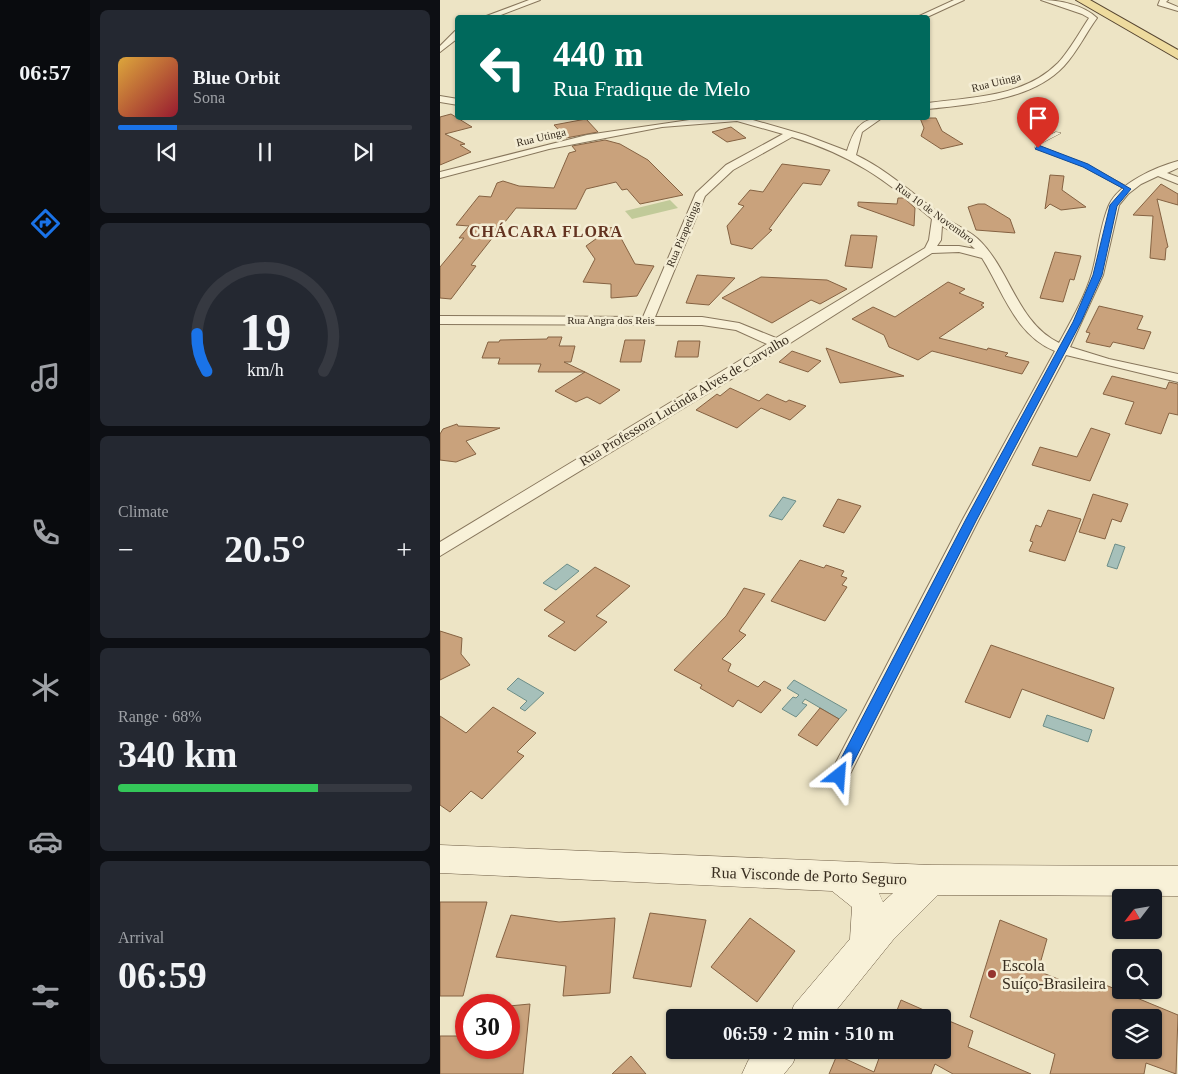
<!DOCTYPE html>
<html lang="en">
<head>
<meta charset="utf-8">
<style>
  :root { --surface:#171b24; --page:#242831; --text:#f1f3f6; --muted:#9ea1a6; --line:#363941; --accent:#1a73e8 }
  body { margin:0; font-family:"Times New Roman",serif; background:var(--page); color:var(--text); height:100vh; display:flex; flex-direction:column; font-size:19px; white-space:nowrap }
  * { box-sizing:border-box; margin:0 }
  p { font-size:16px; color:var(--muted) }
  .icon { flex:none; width:28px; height:28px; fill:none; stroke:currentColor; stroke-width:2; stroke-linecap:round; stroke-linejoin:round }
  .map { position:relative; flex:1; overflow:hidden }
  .details { display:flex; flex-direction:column; gap:10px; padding:10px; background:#0d0f14; width:350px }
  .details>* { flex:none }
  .hud { position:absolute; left:15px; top:15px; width:475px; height:105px; border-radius:5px; box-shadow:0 1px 4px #0004; background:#00695c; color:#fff; overflow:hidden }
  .needle { width:32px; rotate:239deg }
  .buttons { position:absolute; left:672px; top:889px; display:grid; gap:10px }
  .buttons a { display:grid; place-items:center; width:50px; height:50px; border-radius:5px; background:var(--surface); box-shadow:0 1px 4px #0004; font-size:25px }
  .speed { position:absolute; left:15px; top:994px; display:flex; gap:10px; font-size:25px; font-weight:700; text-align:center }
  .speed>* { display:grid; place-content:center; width:65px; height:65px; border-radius:50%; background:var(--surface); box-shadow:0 1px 4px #0004; line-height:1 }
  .speed .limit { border:8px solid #d22; background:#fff; color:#111 }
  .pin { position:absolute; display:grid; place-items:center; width:42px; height:42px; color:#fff; margin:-51px -21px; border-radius:50% 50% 50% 0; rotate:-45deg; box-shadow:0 0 5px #0007 }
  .pin .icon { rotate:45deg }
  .me { position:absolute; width:55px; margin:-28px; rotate:28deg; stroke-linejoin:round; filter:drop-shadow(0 0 4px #0008) }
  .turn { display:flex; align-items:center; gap:18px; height:105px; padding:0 15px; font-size:22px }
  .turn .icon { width:65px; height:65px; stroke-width:2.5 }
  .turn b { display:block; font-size:35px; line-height:42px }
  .big { font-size:38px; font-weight:600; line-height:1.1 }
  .details .tile { flex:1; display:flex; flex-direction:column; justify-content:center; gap:8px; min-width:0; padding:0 18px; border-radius:8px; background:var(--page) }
  .details .dial { align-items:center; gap:0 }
  .dial svg { height:130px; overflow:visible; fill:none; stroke:var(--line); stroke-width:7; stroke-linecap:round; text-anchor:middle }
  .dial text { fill:var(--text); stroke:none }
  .song { display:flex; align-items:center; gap:15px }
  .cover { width:60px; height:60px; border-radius:8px; background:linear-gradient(135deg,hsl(40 70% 55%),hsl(350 70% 35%)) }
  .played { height:5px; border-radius:2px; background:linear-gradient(90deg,var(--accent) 20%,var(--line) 20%) }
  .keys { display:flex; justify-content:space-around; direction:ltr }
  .heat { display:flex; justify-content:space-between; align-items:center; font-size:28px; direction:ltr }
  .charge { height:8px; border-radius:4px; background:linear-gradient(90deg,#34c759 68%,var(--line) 0) }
  .trip { position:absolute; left:226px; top:1009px; width:285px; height:50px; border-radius:5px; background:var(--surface); box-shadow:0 1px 4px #0004; font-weight:600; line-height:50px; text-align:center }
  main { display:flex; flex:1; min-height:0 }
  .menu { display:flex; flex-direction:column; width:90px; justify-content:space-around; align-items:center; background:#090b0e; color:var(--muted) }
  .menu .icon { width:35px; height:35px }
  .menu .active { color:var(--accent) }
  .menu b { font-size:22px; color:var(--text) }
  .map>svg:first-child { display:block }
</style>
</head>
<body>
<main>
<nav class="menu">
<b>06:57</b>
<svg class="icon active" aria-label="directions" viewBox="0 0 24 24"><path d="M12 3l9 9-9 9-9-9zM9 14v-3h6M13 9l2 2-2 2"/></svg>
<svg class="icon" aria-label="music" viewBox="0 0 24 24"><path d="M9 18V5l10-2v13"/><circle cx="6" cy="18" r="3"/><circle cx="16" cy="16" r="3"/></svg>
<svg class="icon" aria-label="phone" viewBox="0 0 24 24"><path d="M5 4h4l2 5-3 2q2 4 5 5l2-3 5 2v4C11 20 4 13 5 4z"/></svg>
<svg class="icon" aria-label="climate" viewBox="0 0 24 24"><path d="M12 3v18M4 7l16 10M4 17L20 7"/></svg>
<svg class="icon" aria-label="car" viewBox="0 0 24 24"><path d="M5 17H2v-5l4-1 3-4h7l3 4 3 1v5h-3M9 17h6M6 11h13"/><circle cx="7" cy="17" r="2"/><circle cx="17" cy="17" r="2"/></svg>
<svg class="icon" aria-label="filters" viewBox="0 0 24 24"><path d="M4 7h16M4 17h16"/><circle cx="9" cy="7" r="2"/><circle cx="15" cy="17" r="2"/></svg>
</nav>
<section class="details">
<div class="tile">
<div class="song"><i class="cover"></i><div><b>Blue Orbit</b><p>Sona</p></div></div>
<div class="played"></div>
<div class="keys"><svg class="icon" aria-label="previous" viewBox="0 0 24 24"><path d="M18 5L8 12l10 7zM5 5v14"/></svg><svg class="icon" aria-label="pause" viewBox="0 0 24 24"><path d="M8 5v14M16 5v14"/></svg><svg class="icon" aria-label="next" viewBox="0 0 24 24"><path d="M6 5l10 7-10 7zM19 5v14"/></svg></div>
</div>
<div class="tile dial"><svg viewBox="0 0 100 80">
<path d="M14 69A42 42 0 1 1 86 69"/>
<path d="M14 69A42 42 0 0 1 8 46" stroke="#1a73e8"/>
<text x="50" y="56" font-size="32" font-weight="700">19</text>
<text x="50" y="72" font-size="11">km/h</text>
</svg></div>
<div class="tile"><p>Climate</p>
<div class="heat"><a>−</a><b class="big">20.5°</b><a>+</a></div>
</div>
<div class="tile"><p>Range · 68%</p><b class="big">340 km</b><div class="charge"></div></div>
<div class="tile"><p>Arrival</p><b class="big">06:59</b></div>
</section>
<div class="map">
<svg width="738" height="1074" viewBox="0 0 738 1074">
  <rect width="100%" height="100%" fill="#ede4c5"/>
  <path fill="#c1ca99" d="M 230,200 L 238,208 L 192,219 L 185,211 Z"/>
  <path fill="#a6c0ba" stroke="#6d8e88" d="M 343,497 L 356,501 L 342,520 L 329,516 Z
    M 675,544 L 685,547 L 677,569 L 667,566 Z
    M 127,564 L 139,571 L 116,590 L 103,583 Z
    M 78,678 L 104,693 L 85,711 L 80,708 L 87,701 L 67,689 Z
    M 354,680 L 407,710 L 399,719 L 365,699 L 362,703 L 367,705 L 356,717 L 342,709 L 353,697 L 356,698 L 359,695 L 347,688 Z
    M 607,715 L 652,730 L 648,742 L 603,726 Z"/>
  <path fill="#c9a27c" stroke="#856242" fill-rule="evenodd" d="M 11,114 L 32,127 L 5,134 L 25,144 L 20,145 L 31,152 L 0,165 L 0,117 Z
    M 480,118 L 496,118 L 502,131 L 523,144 L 501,149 L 481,136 L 484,128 Z
    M 146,119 L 158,132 L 126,138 L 114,125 Z
    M 291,127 L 306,138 L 287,142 L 272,132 Z
    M 165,140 L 180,144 L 208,160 L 243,195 L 200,204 L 187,189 L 182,190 L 176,182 L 146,189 L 136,209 L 76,208 L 31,265 L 36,266 L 11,299 L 0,298 L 0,267 L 24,238 L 19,238 L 29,226 L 16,225 L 39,196 L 51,197 L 57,183 L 63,181 L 79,186 L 114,188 L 129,153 L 136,151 L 132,146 Z
    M 342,164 L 390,170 L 381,185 L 363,183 L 329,229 L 332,230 L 312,249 L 291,244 L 287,226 L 304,206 L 298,204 L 310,190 L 323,192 Z
    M 610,175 L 624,176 L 622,190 L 646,207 L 621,210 L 610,204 L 605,209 Z
    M 721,184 L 738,194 L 738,205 L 717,199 L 728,247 L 726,248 L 725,260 L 710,258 L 713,216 L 693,215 Z
    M 458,198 L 464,198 L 475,208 L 474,226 L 418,206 L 418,202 L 457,204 Z
    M 538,204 L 545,204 L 570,219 L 575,233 L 536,230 L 528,207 Z
    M 175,227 L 195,264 L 214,266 L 197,296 L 171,298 L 171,284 L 143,282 L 155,259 L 146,246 L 160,236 L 157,230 Z
    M 411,235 L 437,236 L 432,268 L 405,266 Z
    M 615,252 L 641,256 L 634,280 L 630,279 L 623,302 L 600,298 Z
    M 257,275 L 295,278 L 269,305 L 246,303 Z
    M 321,277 L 387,280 L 407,289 L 380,304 L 371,300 L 332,323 L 282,298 Z
    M 508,282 L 525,289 L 519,293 L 544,303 L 541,305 L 544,307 L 499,338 L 547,350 L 548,348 L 568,353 L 565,356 L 589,362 L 582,374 L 492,351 L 478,360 L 449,347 L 444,335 L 412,319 L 433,307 L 455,317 Z
    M 659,306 L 703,316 L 697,329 L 711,332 L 704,349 L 673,342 L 670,347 L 646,342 L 650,333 L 646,332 Z
    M 108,337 L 122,337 L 119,346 L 135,346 L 131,362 L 124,362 L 145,372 L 98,372 L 101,364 L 58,364 L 60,358 L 42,358 L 48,342 L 59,342 L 60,340 L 107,339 Z
    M 185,340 L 205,340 L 201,362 L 180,362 Z
    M 238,341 L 260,341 L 258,357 L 235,357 Z
    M 386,348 L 414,358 L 464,376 L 400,383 Z
    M 352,351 L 381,361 L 368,372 L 339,362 Z
    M 145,372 L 180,390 L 160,404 L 147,397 L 136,402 L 115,391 Z
    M 672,376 L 726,389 L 729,382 L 738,384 L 738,415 L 729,413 L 721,434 L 685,424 L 694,402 L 663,394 Z
    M 290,388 L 319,401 L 327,394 L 346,402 L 349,400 L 366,406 L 350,420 L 321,408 L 297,428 L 256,410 L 277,394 L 280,396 Z
    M 17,424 L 18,426 L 60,428 L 26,441 L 36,454 L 16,462 L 0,460 L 0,434 L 3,429 Z
    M 651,428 L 670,434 L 650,481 L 592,465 L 600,447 L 637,457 Z
    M 653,494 L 688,504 L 681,522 L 672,519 L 665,539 L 639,532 Z
    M 398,499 L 421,506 L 404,533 L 383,526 Z
    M 608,510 L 641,519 L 625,561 L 589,551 L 593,542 L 590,541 L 596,525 L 601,527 Z
    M 360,560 L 384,568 L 386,565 L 404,571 L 401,576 L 407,578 L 402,585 L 407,587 L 385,621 L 331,601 Z
    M 155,567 L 190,586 L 156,616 L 167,622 L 135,651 L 108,636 L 125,622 L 104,610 Z
    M 304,588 L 325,594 L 299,631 L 306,635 L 282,659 L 291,664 L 288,671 L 318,687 L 324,681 L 341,690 L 321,713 L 298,700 L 293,707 L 260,688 L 262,685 L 234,670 L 286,616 Z
    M 0,631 L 22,638 L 21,654 L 30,665 L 0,680 Z
    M 551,645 L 674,688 L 664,719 L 582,689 L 570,718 L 525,702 Z
    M 53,707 L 96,733 L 77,752 L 84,756 L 42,799 L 31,791 L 10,812 L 0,805 L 0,716 L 26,733 Z
    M 380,708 L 399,719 L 377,746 L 358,735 Z
    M 0,902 L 47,902 L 23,996 L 0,996 Z
    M 210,913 L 266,920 L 251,987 L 193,978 Z
    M 71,915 L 119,922 L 175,918 L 170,993 L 123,996 L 126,966 L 56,957 Z
    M 310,918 L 355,951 L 317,1002 L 271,967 Z
    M 560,920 L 607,939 L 598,971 L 648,991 L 651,979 L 738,1015 L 736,1074 L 706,1063 L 704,1074 L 610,1074 L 615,1054 L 530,1017 ZM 681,1018 L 714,1018 L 714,1050 L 681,1050 Z
    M 461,1000 L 502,1018 L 454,1018 Z
    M 90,1004 L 83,1074 L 0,1074 L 0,1036 L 26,1036 L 26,1048 L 69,1048 L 69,1006 Z
    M 502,1018 L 533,1031 L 528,1047 L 591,1074 L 513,1074 L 495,1064 L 491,1074 L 389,1074 L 397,1055 L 434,1072 L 442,1050 L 502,1050 Z
    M 191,1056 L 206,1074 L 172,1074 Z"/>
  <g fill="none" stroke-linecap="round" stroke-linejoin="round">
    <g stroke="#87765c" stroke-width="1">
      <path id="lane" d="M 616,132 L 621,133 L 600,144 L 600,146 L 648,165 L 690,188 L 690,190 L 686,190 L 644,167 L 595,148 L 596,142 Z"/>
    </g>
    <g stroke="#87765c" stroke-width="2">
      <path id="street" d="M 89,0 L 100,0 L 53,18 L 41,18 Z
        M 514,0 L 524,0 L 485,18 L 475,18 Z
        M 601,0 C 619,0 644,5 657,18 C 646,33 637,52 624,66 C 591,101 533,104 488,109 L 488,103 C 533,97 584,97 618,63 C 630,50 639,33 649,18 L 642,14 Z
        M 720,0 L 728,0 L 726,2 L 738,7 L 738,11 L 718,5 Z
        M 15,31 L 18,31 L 18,38 L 0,52 L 0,46 Z
        M 0,96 L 18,99 L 18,105 L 0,102 Z
        M 263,118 L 306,118 L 365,135 L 407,151 C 413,132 419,118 442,118 L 422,132 L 416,155 C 447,170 472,193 500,214 C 513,225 530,230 541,242 C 571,273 578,323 619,343 C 631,321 645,297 652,273 C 658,251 660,226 669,205 C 679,183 716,167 738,161 L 738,168 L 727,173 L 738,177 L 738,184 L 718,176 L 701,184 L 688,194 L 679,205 L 663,275 L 630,347 L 669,359 L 738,374 L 738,382 L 626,355 L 539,519 L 406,782 L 399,785 L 392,782 L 389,776 L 392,770 L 523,519 L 615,351 C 575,335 563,291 542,258 L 519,252 L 492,253 L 344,347 L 0,556 L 0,542 L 327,344 L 296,330 L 262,325 L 0,324 L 0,316 L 203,317 L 256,193 L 286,165 L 343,134 L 297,121 L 222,127 L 109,149 L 0,178 L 0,172 L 147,135 ZM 352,137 C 413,156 443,178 492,219 L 489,240 L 485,248 L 336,338 L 299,323 L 262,317 L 215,317 L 265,196 L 293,170 ZM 502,226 L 523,238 L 535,249 L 519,246 L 497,246 L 501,240 Z"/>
    </g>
    <g stroke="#69573f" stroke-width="1">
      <path id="secondary" d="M 0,845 L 491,865 L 738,866 L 738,896 L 498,895 L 453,940 L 390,1018 L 349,1018 L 354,1005 L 410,939 L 412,907 L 392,891 L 0,873 ZM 439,893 L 453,893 L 443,902 Z
        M 317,1050 L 358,1050 L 353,1063 L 344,1074 L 302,1074 L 308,1061 Z"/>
    </g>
    <g stroke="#554430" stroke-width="2">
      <path id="primary" d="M 636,0 L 650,0 L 738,50 L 738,59 Z"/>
    </g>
    <use href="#lane" fill="#f8f1d8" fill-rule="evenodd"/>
    <use href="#street" fill="#f8f1d8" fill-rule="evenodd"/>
    <use href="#secondary" fill="#f8f1d8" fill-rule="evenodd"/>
    <use href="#primary" fill="#eedb9e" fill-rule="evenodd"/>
  </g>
  <path fill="#1a73e8" stroke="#114b97" d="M 598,145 L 648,164 L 691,189 L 677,206 L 662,275 L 641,322 L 537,519 L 404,781 L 399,782 L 394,781 L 392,776 L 394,772 L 526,519 L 633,322 L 653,275 L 670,205 L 684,189 L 643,167 L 595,149 Z"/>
  <circle fill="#94352e" stroke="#f4edd4" stroke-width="2" cx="552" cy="974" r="5"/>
  <g text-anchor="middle" stroke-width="5" stroke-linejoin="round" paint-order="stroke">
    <g font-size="11" fill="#382d1f" stroke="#f4edd4">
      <text transform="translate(556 82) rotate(-14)" y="4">Rua Utinga</text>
      <text transform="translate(101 137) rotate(-13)" y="4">Rua Utinga</text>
      <text transform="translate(495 213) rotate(36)" y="4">Rua 10 de Novembro</text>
      <text transform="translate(243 234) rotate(-67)" y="4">Rua Pirapetinga</text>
      <text x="171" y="324">Rua Angra dos Reis</text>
    </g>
    <g font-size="14" fill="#382d1f" stroke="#f4edd4">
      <text transform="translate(244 400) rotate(-31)" y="5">Rua Professora Lucinda Alves de Carvalho</text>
    </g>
    <g font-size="16" font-weight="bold" letter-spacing="1" fill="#633320" stroke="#f4edd4">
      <text x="106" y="237">CHÁCARA FLORA</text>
    </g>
    <g font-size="16" fill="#382d1f" stroke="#f4edd4">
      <text transform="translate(369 875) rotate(2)" y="6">Rua Visconde de Porto Seguro</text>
    </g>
    <g font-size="16" fill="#382d1f" stroke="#f4edd4" text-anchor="start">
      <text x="562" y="971">Escola<tspan x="562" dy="18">Suíço-Brasileira</tspan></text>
    </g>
  </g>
</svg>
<div class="buttons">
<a><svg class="needle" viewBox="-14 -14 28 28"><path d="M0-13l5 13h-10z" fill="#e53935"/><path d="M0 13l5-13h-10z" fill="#9ea1a6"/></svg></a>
<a><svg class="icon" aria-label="search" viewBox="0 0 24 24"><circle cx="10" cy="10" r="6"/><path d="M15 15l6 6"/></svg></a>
<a><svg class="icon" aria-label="layers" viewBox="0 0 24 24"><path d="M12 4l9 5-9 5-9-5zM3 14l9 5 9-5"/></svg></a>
</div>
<div class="speed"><div class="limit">30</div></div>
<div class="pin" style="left:598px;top:148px;background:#d93025"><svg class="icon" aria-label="arrive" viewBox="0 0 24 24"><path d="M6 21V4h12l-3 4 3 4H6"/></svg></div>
<svg class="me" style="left:399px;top:776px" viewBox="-20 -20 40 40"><path d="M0-17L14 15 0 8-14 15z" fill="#1a73e8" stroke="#fff" stroke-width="4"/></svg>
<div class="trip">06:59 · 2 min · 510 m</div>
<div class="hud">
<div class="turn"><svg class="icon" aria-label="left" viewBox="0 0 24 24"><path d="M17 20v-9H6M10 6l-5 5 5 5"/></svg><div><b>440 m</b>Rua Fradique de Melo</div></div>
</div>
</div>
</main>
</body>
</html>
